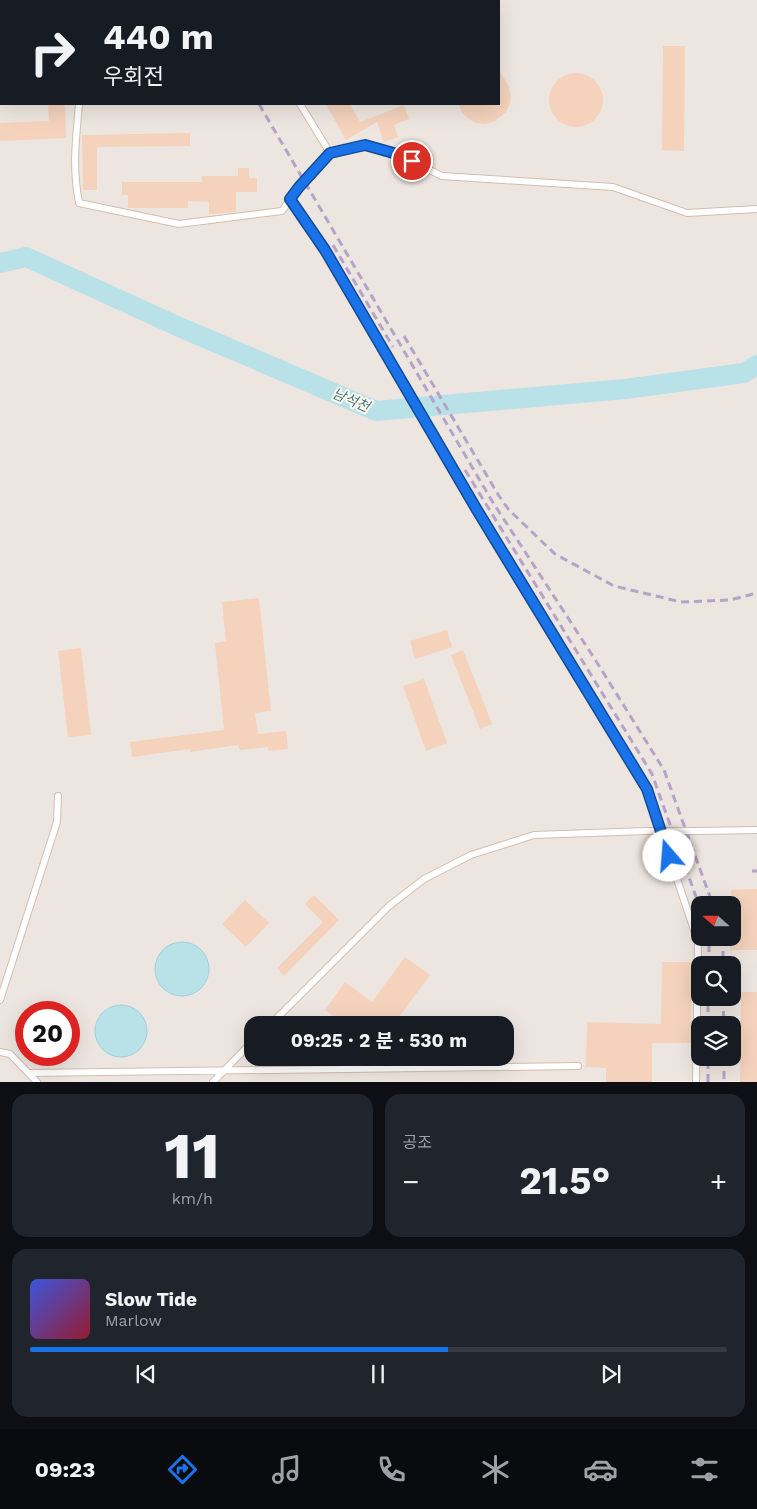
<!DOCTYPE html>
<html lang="ko">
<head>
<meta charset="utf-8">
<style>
  :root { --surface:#171b24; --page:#20242c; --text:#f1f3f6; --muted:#9ea1a6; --line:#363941; --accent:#1a73e8 }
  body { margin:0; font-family:"Work Sans","Noto Sans KR",sans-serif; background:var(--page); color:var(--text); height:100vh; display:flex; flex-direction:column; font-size:19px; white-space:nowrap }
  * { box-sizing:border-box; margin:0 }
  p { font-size:16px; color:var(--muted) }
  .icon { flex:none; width:28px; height:28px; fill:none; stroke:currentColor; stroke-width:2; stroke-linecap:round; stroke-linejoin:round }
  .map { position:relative; height:1082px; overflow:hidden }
  .panel { display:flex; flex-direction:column; gap:12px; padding:12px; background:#0d0f14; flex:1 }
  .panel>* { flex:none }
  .hud { position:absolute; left:0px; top:0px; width:500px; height:105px; box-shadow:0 5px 20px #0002; background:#171b24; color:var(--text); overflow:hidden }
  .needle { width:32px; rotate:291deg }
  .tools { position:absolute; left:691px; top:896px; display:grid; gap:10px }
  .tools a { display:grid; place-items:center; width:50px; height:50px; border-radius:10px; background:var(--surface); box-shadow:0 5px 20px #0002; font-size:25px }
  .speed { position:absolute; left:15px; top:1001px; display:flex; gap:10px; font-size:25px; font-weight:700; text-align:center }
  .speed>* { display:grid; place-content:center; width:65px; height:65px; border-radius:50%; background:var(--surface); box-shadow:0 5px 20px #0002; line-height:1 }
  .speed .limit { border:8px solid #d22; background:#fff; color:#111 }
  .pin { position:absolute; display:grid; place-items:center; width:42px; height:42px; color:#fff; margin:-21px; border:2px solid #fff; border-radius:50%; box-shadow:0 1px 5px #0007 }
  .me { position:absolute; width:55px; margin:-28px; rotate:342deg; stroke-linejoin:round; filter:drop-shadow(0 0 4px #0008) }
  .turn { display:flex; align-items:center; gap:18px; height:105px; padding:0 20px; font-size:22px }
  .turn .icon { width:65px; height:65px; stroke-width:2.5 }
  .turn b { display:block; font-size:35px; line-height:42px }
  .big { font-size:38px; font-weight:700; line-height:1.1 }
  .panel .tile { flex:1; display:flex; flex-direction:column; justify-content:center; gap:8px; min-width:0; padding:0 18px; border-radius:15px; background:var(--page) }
  .panel .dial { align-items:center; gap:0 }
  .dial b { font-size:65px; line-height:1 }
  .song { display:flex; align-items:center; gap:15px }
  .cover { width:60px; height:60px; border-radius:8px; background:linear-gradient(135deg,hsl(230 70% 55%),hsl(350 70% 35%)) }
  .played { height:5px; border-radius:2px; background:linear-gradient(90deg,var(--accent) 60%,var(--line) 60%) }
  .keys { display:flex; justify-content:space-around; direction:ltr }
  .heat { display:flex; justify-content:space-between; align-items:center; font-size:28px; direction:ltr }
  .panel .tiles { flex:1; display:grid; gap:12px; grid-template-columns:1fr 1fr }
  .tile:last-child { grid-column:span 2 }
  .trip { position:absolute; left:244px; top:1016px; width:270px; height:50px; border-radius:15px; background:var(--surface); box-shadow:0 5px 20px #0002; font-weight:700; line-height:50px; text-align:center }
  .tab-bar { display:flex; height:80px; justify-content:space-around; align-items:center; background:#090b0e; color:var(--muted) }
  .tab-bar .icon { width:35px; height:35px }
  .tab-bar .on { color:var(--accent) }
  .tab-bar b { font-size:22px; color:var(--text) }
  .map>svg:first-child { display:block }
</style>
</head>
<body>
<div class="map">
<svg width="757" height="1082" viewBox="0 0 757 1082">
  <rect width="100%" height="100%" fill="#fdf4e6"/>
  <path fill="#ede6e0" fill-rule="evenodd" d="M 0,0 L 757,0 L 757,1081 L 0,1082 ZM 1,1 L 499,1 L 499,104 L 1,104 ZM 700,905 L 732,905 L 732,938 L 700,938 ZM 700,965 L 732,965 L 732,998 L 700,998 ZM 26,1012 L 69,1012 L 69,1055 L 26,1055 ZM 252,1025 L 505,1025 L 505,1058 L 252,1058 ZM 700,1025 L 732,1025 L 732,1058 L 700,1058 Z"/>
  <path fill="#b9e1e8" stroke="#9fd1da" d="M155 969a27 27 0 1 1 54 0a27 27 0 1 1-54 0Z
    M95 1031a26 26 0 1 1 52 0a26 26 0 1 1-52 0Z"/>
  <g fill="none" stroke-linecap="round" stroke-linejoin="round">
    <path stroke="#b9e1e8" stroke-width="20" d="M 0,263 L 26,257 L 177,326 L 376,411 L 625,389 L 744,373 L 757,365"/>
  </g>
  <path fill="#f4d2bc" d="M 663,46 L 685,46 L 684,151 L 662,150 Z
    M 499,69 L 509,87 L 511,96 L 510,103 L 506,112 L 495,121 L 486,124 L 476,123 L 469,119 L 462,113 L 459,104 L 499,104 Z
    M549 100a27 27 0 1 1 54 0a27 27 0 1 1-54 0Z
    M 48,104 L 65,104 L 66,138 L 0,141 L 0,123 L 49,121 Z
    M 326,104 L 350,104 L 360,122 L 404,105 L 409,119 L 394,125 L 398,137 L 384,142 L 377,122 L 346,140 Z
    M 190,133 L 190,146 L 97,147 L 97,190 L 83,190 L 82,135 Z
    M 238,168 L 249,168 L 249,178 L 257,178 L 257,192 L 236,192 L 236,212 L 209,214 L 209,202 L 188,201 L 188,208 L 128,208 L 128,195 L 122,195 L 122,182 L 202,182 L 202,176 L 238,176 Z
    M 259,598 L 271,711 L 255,713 L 258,734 L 286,731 L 288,749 L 268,751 L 268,747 L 240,750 L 238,745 L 190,752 L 190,749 L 132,757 L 130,742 L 224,730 L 215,643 L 226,641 L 222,602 Z
    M 447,630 L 452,647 L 415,659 L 410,641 Z
    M 81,648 L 91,735 L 68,737 L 58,651 Z
    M 463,650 L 492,724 L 480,729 L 451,655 Z
    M 424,679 L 447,743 L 426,751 L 403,686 Z
    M 757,889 L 757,950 L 730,950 L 730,938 L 732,938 L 731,890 Z
    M 314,895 L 339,920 L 284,976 L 277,968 L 323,922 L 305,904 Z
    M 245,900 L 269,923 L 246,947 L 222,924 Z
    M 405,957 L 430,975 L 393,1025 L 345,1025 L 325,1010 L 345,982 L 372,1002 Z
    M 662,962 L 691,962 L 691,1043 L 652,1043 L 652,1082 L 606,1082 L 606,1068 L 586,1067 L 587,1022 L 661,1024 Z
    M 741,992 L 757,992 L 757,1082 L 740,1082 Z"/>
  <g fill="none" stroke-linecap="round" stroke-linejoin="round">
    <g stroke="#d2bead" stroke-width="8">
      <path id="lane" d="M 238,0 L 238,1
        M 0,44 L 1,44
        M 79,104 C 76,139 72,167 79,203 L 179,224 L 282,211 L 299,187 L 330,153 L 365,145 L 397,154 L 442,176 L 613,187 L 687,213 L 757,209
        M 300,104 L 330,153
        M 290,199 L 325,250 L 477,510 L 647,789 L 698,942 L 696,1082
        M 697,831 L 757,830
        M 0,1000 L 57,822 L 58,796
        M 270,1025 L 389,906 L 424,879 L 471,855 L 534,835 L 646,831
        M 0,1052 L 10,1054 L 37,1082
        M 29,1073 L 578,1066
        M 213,1082 L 252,1042"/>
    </g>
    <use href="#lane" stroke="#fff" stroke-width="6"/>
    <path stroke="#b7a3c8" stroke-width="3" stroke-dasharray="8 5" stroke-linecap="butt" d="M 197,0 L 197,1
      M 207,0 L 208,1
      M 259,104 L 492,501 L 596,661 L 664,770 L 713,905
      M 333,245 L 393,347
      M 404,336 L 499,496 L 509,510 L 555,554 L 614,586 L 681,602 L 730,600 L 757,593
      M 465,470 L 652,774 L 700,908
      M 752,871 L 757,871
      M 723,938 L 723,965
      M 709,965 L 709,938
      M 723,998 L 724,1025
      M 708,1025 L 708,998
      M 724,1058 L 724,1082
      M 708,1082 L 708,1058"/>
    <g stroke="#d2bead" stroke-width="8" stroke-linecap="butt">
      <path id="lane-bridge" d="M 646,831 L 697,831"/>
    </g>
    <use href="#lane-bridge" stroke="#fff" stroke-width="6"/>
  </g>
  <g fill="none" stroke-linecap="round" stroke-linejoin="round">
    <g stroke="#114b97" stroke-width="12">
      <path id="route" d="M 412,161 L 397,154 L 365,145 L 330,153 L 299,187 L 290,199 L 325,250 L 477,510 L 647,789 L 669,856"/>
    </g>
    <use href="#route" stroke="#1a73e8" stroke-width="9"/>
  </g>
  <g text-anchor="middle" stroke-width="4" stroke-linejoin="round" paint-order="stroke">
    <g font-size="14" font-style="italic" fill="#3f7a85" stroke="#fff8ed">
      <text transform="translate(351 400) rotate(23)" y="5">남석천</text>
    </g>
  </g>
</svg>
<div class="tools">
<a><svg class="needle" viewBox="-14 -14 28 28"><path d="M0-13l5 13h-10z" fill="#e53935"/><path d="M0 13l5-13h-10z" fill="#9ea1a6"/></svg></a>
<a><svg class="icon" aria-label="search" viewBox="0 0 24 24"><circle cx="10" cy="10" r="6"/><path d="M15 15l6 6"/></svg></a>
<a><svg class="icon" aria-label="layers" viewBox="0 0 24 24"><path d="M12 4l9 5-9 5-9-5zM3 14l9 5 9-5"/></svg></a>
</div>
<div class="speed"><div class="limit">20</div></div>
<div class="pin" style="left:412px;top:161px;background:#d93025"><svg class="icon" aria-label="arrive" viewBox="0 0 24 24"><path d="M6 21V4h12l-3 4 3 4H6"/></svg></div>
<svg class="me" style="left:669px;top:856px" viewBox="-20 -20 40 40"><circle r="19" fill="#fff"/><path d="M0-13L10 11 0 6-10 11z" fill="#1a73e8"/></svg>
<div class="trip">09:25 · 2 분 · 530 m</div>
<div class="hud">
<div class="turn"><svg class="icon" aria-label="right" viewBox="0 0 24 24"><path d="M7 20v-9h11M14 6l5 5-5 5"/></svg><div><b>440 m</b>우회전</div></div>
</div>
</div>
<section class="panel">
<div class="tiles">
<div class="tile dial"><b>11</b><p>km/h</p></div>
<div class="tile"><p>공조</p>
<div class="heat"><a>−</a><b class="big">21.5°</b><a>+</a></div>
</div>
<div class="tile">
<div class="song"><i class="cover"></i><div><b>Slow Tide</b><p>Marlow</p></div></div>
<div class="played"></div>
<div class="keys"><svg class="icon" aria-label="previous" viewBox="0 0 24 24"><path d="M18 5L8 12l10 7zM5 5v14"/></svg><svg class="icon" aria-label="pause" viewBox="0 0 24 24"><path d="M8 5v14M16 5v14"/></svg><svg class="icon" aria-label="next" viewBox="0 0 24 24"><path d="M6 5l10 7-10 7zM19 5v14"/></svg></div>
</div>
</div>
</section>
<nav class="tab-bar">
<b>09:23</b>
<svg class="icon on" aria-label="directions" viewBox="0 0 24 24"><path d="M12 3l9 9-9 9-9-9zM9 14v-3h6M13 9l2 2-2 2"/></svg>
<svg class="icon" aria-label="music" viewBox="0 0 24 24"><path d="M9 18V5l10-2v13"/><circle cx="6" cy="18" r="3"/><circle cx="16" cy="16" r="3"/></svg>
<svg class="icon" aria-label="phone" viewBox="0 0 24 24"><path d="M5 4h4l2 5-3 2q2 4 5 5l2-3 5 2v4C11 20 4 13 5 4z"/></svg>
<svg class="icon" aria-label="climate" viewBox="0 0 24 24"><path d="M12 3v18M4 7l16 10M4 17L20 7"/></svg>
<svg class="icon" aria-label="car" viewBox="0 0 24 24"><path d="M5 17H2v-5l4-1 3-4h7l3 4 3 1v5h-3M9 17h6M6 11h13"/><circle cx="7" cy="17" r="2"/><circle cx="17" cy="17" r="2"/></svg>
<svg class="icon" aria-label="filters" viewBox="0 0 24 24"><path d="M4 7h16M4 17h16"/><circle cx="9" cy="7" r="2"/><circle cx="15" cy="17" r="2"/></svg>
</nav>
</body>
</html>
